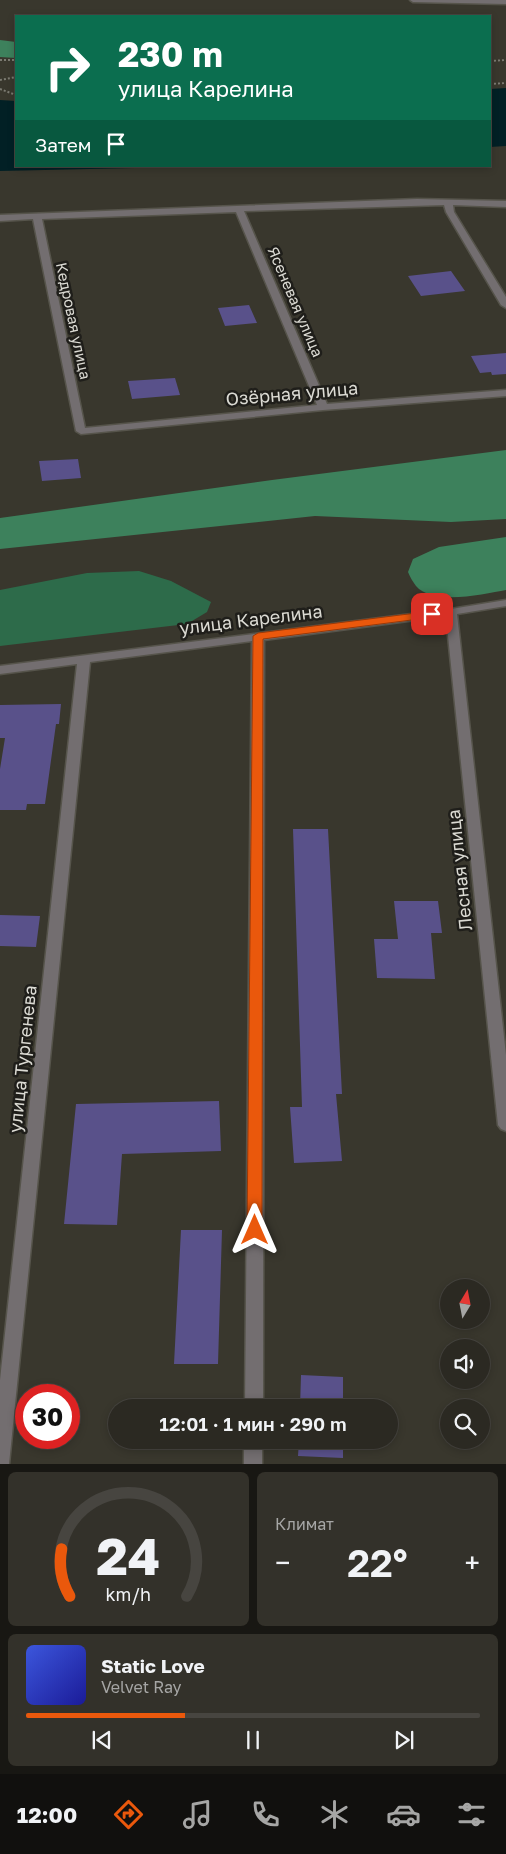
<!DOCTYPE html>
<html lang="ru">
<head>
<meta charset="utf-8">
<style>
  :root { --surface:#2b2922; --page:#33312a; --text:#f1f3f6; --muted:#a6a6a5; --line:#474540; --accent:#ea580c }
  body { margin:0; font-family:"Golos Text",sans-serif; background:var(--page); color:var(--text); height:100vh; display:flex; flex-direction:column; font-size:19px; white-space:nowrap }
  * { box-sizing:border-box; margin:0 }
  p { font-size:16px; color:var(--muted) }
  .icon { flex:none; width:28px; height:28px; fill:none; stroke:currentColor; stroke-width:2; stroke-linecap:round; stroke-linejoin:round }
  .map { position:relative; height:1464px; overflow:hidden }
  .details { display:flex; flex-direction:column; gap:8px; padding:8px; background:#181713; flex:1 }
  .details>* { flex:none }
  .banner { position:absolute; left:15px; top:15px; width:476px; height:152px; border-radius:0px; box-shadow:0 2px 8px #0003,0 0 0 1px var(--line); background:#0b6e4f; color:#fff; overflow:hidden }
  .needle { width:32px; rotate:10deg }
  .tools { position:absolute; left:440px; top:1279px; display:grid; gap:10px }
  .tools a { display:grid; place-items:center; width:50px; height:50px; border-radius:50%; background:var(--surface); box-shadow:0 2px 8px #0003,0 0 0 1px var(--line); font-size:25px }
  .speed { position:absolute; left:15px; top:1384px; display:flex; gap:10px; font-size:25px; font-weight:700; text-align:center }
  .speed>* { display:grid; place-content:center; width:65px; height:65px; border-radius:50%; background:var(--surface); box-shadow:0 2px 8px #0003,0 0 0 1px var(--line); line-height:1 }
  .speed .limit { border:8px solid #d22; background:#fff; color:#111 }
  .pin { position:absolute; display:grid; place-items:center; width:42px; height:42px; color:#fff; margin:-21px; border-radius:10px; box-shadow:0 2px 8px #0006 }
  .me { position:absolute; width:55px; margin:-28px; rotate:0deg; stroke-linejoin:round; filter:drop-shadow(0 0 4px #0008) }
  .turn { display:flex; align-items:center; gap:18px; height:105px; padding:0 20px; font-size:22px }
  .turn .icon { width:65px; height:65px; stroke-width:2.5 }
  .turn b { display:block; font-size:35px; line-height:42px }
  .then { display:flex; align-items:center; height:48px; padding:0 20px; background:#0003; gap:10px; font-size:19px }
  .big { font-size:38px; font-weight:600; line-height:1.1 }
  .details .widget { flex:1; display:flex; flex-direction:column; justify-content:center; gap:8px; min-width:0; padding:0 18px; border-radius:8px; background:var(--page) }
  .details .dial { align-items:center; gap:0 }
  .dial svg { height:130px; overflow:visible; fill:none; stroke:var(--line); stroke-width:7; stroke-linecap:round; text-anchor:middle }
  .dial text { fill:var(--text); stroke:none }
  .song { display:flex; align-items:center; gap:15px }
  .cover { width:60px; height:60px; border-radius:8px; background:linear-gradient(135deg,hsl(230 70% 55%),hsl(240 70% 35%)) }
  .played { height:5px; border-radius:2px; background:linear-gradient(90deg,var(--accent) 35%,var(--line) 35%) }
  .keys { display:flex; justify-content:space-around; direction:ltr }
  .heat { display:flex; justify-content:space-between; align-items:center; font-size:28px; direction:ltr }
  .details .tiles { flex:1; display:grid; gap:8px; grid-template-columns:1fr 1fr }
  .widget:last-child { grid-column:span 2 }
  .trip { position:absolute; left:108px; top:1399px; width:290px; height:50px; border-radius:25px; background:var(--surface); box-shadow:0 2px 8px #0003,0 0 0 1px var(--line); font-weight:600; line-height:50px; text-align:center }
  .tab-bar { display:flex; height:80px; justify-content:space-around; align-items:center; background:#11100e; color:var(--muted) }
  .tab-bar .icon { width:35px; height:35px }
  .tab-bar .active { color:var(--accent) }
  .tab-bar b { font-size:22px; color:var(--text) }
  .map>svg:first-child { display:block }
</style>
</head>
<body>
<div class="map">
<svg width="506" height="1464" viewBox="0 0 506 1464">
  <rect width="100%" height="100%" fill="#39372d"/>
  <path fill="#2d6b4a" d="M 139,571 L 171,581 L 211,602 L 207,612 L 187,624 L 0,646 L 0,590 L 87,573 Z"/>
  <path fill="#3d815c" d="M 0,40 L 16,42 L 16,58 L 0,57 Z
    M 506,450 L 506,519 L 451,522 L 315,516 L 0,549 L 0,518 L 272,480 Z
    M 506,537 L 506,590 C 484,594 433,606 416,586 C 413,582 410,577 408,572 L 413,559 L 439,547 Z"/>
  <path fill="#022025" d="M 506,88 L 506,146 L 490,147 L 490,89 Z
    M 0,100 L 16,101 L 16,166 L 224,166 L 0,171 Z"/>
  <path fill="#59518a" d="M 451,271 L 465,291 L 421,296 L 408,276 Z
    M 249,305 L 257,323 L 225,326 L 218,308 Z
    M 506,353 L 506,374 L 492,375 L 491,372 L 480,373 L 471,356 Z
    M 175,378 L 180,395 L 132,399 L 128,381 Z
    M 78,459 L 81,478 L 42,481 L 39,461 Z
    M 61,704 L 59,724 L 56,724 L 45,804 L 27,804 L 26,810 L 0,810 L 0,769 L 5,738 L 0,738 L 0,705 Z
    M 293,829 L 328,829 L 342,1094 L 336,1094 L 342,1161 L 294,1163 L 290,1107 L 302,1107 Z
    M 394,901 L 438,901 L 442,933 L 431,933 L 435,979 L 377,978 L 374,939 L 398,939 Z
    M 0,915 L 40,916 L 36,947 L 0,946 Z
    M 219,1101 L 221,1151 L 122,1154 L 117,1225 L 64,1224 L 76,1104 Z
    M 181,1230 L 222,1230 L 218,1364 L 174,1364 Z
    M 301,1375 L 343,1377 L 343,1408 L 300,1408 Z
    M 299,1440 L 343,1440 L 343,1458 L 298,1456 Z"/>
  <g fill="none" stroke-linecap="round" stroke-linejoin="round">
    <g stroke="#56544b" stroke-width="3">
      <path id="minor" d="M 410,0 L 506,0 L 506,4 L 413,2 Z
        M 417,199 L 506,201 L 506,207 L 453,205 L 454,212 L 506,297 L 506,308 L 501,305 L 446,212 L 444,205 L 244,211 L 327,404 L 506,390 L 506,396 L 323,410 L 81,434 L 76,431 L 33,219 L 0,221 L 0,215 ZM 236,212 L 317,405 L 85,428 L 42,219 Z
        M 506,600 L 506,606 L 457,614 L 506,1055 L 506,1131 L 501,1129 L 498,1125 L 446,616 L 264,640 L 263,1408 L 245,1408 L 252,641 L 90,662 L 9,1464 L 0,1464 L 0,1380 L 77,664 L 0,674 L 0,666 L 451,609 Z
        M 244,1440 L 262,1440 L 262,1464 L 244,1464 Z"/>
    </g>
    <path stroke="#7c7b72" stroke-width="2" stroke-dasharray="2 2" stroke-linecap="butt" d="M 0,60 L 16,60
      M 490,61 L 506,60
      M 0,80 L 16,77
      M 490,84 L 506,83
      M 0,89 L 16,95"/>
    <use href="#minor" fill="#736e70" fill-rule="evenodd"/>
  </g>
  <path fill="#ea580c" stroke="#983908" d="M 432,611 L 435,612 L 437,614 L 435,617 L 263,639 L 262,1230 L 260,1234 L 255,1236 L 249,1234 L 247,1230 L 253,636 L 258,633 Z"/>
  <g text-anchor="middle" stroke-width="5" stroke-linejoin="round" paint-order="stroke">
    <g font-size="15" fill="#dbdad3" stroke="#1f1e1a">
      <text transform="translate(295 302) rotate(67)" y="5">Ясеневая улица</text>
      <text transform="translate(73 321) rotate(78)" y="5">Кедровая улица</text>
    </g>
    <g font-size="18" fill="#dbdad3" stroke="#1f1e1a">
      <text transform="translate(292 394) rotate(-5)" y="6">Озёрная улица</text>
      <text transform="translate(251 620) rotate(-7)" y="6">улица Карелина</text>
      <text transform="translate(460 870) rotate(-96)" y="6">Лесная улица</text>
      <text transform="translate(23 1059) rotate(-84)" y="6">улица Тургенева</text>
    </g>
  </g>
</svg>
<div class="tools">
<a><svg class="needle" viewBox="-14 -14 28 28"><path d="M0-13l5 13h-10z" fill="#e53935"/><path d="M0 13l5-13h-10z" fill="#a6a6a5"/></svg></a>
<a><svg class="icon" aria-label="sound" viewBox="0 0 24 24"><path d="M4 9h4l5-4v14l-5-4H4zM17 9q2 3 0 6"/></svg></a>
<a><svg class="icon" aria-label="search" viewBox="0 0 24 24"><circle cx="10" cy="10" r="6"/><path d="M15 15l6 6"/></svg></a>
</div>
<div class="speed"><div class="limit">30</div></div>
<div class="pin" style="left:432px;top:614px;background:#d93025"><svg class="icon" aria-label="arrive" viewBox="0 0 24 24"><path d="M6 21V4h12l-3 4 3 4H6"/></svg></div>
<svg class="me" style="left:255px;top:1230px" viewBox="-20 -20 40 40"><path d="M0-17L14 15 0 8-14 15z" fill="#ea580c" stroke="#fff" stroke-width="4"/></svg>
<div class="trip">12:01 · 1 мин · 290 m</div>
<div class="banner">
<div class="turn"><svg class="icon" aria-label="right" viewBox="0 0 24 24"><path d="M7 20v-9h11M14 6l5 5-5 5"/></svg><div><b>230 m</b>улица Карелина</div></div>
<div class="then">Затем<svg class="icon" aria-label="arrive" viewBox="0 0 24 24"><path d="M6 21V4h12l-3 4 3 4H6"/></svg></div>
</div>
</div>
<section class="details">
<div class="tiles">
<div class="widget dial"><svg viewBox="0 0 100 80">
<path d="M14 69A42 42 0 1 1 86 69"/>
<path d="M14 69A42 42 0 0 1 9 40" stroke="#ea580c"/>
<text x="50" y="56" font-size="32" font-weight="700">24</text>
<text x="50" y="72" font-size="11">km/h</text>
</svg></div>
<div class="widget"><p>Климат</p>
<div class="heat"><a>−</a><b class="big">22°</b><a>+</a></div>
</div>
<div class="widget">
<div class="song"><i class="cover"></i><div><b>Static Love</b><p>Velvet Ray</p></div></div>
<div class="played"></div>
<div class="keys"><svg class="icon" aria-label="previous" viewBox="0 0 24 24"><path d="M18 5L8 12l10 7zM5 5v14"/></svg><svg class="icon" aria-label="pause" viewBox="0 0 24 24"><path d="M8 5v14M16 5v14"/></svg><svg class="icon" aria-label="next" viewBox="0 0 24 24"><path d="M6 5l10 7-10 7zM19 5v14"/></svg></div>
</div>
</div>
</section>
<nav class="tab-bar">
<b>12:00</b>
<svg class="icon active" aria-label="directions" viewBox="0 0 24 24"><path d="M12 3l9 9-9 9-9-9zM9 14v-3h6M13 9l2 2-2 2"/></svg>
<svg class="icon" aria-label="music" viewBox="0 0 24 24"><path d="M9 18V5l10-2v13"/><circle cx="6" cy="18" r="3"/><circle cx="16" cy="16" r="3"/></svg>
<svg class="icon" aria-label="phone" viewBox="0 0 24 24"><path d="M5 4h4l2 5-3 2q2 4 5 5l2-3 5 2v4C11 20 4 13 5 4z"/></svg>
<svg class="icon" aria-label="climate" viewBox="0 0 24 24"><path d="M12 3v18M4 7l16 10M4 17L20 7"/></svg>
<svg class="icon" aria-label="car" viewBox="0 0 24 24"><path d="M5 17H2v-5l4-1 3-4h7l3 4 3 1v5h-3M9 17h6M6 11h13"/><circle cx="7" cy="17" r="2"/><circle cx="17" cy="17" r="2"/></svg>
<svg class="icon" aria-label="filters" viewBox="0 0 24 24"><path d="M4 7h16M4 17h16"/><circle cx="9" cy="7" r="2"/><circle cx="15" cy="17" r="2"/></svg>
</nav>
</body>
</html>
